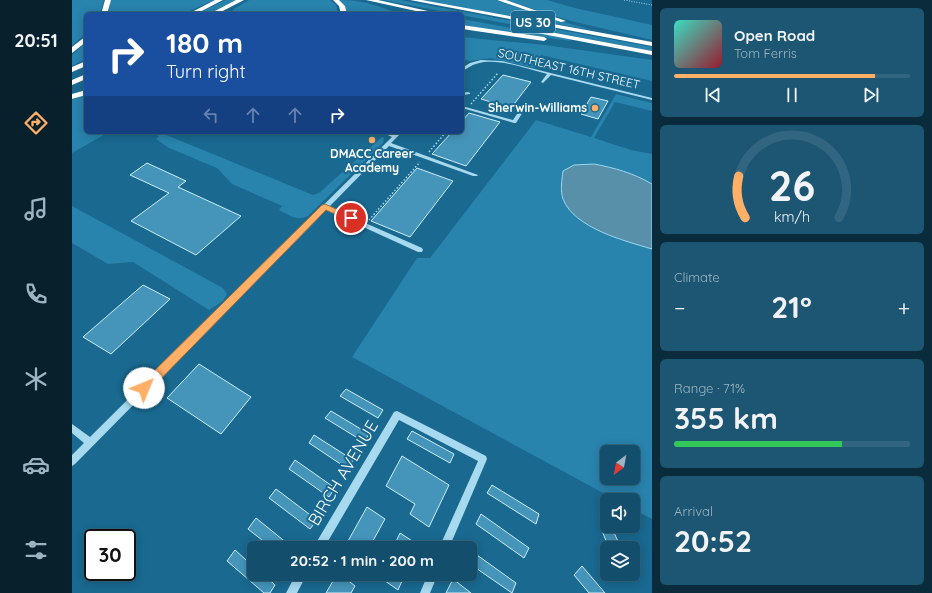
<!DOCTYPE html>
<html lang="en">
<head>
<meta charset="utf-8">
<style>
  :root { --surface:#134f6d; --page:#1c5672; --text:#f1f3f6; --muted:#9db5c2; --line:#326680; --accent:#ffaf66 }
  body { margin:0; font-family:Quicksand,sans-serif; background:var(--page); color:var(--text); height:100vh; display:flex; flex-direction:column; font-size:15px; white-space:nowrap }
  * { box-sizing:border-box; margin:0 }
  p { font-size:13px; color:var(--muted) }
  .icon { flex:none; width:22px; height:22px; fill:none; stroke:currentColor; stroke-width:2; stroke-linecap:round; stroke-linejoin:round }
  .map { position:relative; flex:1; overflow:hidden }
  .drawer { display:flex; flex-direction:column; gap:8px; padding:8px; background:#0a2b3c; width:280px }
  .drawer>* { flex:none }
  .hud { position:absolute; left:12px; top:12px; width:380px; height:122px; border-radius:6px; box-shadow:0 2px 10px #0003,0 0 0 1px var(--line); background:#1a4fa0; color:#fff; overflow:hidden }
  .needle { width:26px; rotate:212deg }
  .tools { position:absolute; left:528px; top:445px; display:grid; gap:8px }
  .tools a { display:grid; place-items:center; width:40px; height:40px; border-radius:6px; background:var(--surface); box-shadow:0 2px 10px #0003,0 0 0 1px var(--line); font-size:20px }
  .speed { position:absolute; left:12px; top:529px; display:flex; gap:8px; font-size:20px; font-weight:700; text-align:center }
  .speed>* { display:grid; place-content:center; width:52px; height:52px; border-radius:50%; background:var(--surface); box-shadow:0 2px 10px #0003,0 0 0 1px var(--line); line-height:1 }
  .speed .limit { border:2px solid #111; border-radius:6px; background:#fff; color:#111 }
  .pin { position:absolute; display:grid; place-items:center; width:34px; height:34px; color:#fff; margin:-17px; border:2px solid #fff; border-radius:50%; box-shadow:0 1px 4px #0007 }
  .me { position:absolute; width:44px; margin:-22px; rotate:45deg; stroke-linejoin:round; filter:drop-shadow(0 0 3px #0008) }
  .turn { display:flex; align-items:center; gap:14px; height:84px; padding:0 16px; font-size:18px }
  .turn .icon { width:52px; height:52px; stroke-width:2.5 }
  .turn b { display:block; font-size:28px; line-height:34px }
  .lanes { display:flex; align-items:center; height:38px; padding:0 16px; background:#0003; justify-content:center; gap:20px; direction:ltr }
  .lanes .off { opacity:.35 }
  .big { font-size:30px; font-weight:700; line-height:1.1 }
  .drawer .card { flex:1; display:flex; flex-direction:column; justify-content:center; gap:6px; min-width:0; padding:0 14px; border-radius:6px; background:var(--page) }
  .drawer .dial { align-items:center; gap:0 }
  .dial svg { height:104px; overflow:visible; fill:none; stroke:var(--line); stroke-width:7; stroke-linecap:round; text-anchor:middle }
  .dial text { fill:var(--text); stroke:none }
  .song { display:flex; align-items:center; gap:12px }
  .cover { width:48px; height:48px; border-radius:6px; background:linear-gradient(135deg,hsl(170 70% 55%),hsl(350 70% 35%)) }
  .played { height:4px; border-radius:2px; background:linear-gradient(90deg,var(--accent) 85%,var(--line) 85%) }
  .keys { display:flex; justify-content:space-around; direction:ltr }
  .heat { display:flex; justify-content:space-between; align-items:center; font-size:22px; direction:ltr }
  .charge { height:6px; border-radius:3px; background:linear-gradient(90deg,#34c759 71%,var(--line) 0) }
  .trip { position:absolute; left:175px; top:541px; width:230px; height:40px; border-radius:6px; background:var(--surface); box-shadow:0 2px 10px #0003,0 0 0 1px var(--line); font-weight:700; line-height:40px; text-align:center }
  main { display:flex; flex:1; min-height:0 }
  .tabs { display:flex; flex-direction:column; width:72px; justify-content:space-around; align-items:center; background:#08202c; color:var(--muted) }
  .tabs .icon { width:28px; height:28px }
  .tabs .active { color:var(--accent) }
  .tabs b { font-size:18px; color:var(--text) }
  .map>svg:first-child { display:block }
</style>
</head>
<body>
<main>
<nav class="tabs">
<b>20:51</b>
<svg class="icon active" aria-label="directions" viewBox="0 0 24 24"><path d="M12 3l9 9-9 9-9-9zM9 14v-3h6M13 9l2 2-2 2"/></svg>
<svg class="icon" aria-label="music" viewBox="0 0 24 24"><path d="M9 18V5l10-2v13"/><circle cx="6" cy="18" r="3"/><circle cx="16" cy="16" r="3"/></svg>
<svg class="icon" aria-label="phone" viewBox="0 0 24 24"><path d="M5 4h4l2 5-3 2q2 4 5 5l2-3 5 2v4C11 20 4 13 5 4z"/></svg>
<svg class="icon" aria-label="climate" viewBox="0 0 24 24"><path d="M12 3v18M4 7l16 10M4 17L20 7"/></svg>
<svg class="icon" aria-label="car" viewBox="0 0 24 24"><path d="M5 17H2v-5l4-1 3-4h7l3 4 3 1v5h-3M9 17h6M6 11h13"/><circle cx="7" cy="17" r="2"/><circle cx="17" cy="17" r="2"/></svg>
<svg class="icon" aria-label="filters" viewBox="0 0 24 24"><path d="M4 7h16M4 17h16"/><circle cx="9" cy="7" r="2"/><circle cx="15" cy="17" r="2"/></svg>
</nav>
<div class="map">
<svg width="580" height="593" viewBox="0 0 580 593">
  <rect width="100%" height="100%" fill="#196991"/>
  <path fill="#2883ad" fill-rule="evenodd" d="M 0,0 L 32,0 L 28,14 L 14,14 L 14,33 L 0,46 Z
    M 39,0 L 142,0 L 111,14 L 35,14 Z
    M 154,0 L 165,0 L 136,14 L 124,14 Z
    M 177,0 L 258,0 L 264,5 L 266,14 L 158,14 L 162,9 Z
    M 267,0 C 292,0 305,6 328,14 L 274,14 Z
    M 310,0 L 328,0 L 580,47 L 580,51 Z
    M 349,0 L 423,0 L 477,18 L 524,31 Z
    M 433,0 L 475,0 L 503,8 L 580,25 L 580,40 L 499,21 Z
    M 390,19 L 499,39 L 498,41 L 396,26 L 390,25 Z
    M 390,37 L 473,45 L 580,60 L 580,81 L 469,55 L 463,68 L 418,58 L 398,61 L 390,59 Z
    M 14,42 L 14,59 L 0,66 L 0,55 Z
    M 544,94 L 580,103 L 580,111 L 543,102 L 522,138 L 559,150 L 580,154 L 580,519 L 561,509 L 561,500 L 544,500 L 280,357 L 345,258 L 358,258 L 464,120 L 519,137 ZM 535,452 L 561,452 L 561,478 L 535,478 Z
    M 14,95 L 14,132 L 37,132 L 0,153 L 0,100 Z
    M 78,132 L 87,132 L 241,195 L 247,193 L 310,137 L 312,138 L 311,143 L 236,216 C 224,222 218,215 207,210 L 210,206 L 160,184 L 145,168 L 97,148 L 84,139 L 87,136 Z
    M 0,206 L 151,288 L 155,294 L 151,301 L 137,310 L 61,262 L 36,264 L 0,243 Z"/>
  <path fill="#5890aa" stroke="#9ad7f2" d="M 522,164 C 543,168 561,173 580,184 L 580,249 C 553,241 502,228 491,199 C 488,190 490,180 491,171 L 502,165 Z"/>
  <path fill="#4595ba" stroke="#ceedfb" d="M 431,75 L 459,82 L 439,108 L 409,99 Z
    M 519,97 L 536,101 L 526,119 L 509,114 Z
    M 397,113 L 428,122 L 394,166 L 360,154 L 380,132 L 390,132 L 390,121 Z
    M 75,163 L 114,181 L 106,187 L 169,216 L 124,255 L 59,221 L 97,193 L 58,175 Z
    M 345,168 L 381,181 L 338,237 L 299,221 Z
    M 71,285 L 98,299 L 39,354 L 11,337 Z
    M 127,364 L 179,397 L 149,434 L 95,398 Z
    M 274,389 L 311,410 L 306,418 L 268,396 Z
    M 259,411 L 297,434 L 292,442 L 253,418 Z
    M 340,431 L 382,454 L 378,463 L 335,439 Z
    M 242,435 L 281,460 L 276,469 L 237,443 Z
    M 330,456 L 377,485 L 357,527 L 338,514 L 343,504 L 314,486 Z
    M 223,460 L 263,488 L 257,497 L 217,469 Z
    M 420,485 L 467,514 L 464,524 L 415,493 Z
    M 204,489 L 245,520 L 238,529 L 197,498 Z
    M 295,507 L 313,519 L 297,548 L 286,548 L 276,541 Z
    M 409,514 L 457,548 L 452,558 L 404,524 Z
    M 184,518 L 221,548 L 200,548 L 176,529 Z
    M 528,526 L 539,526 L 549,548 L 537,548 Z
    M 328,533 L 351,548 L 321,548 Z
    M 163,550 L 182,567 L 182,574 L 191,574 L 203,585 L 198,593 L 192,593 L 155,561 Z
    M 398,550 L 444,583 L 440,593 L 398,564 Z
    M 510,566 L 533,593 L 517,593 L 502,575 Z
    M 265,574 L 268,574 L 283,586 L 279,593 L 254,593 Z
    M 303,574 L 333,574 L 326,590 Z
    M 381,579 L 399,593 L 374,593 Z"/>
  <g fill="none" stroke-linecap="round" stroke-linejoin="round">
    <path stroke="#a7d9ef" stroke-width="1" stroke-dasharray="1 1.5" stroke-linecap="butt" d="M 552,0 L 580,5"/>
    <path stroke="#a7d9ef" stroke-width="1.5" stroke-dasharray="1.5 2" stroke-linecap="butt" d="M 399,104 L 426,73
      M 357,152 L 374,132
      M 297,220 L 348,162"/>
    <path fill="#a7d9ef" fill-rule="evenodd" d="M 409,60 L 430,61 L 580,98 L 580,100 L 479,75 L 471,83 L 469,82 L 475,74 C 455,69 424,57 404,64 C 399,65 395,69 390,71 L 390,68 L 398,63 Z
      M 396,92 L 398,93 L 398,94 L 390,95 L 390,93 Z
      M 390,106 L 441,120 L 447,111 L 451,112 L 444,123 L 442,123 L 390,108 Z
      M 309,132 L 316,132 L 323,134 L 325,132 L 330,132 L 319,143 L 406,175 L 405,176 L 401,176 L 317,146 L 257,207 L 350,248 L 351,250 L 350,252 L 346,252 L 254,210 L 3,464 L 0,466 L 0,455 L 12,443 L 0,433 L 0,424 L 18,437 L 320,137 Z
      M 325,411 L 414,456 L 415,459 L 377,548 L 367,548 L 406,461 L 327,420 L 252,548 L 241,548 L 322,412 Z
      M 224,574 L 235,574 L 225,593 L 214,593 Z
      M 356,574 L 366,574 L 358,593 L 348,593 Z"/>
    <path fill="#fff" fill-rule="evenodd" d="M 33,0 L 39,0 L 35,14 L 29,14 Z
      M 143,0 L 151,0 L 124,14 L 116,14 Z
      M 164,0 L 172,0 L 145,14 L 137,14 Z
      M 261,0 L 267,0 L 273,6 L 275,14 L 269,14 L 267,6 Z
      M 294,0 L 306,0 L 356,11 L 353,13 Z
      M 338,0 L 350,0 L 580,42 L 580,46 Z
      M 425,0 L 434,0 L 494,21 L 489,22 Z
      M 390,25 L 472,37 L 475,39 L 472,41 L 390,29 Z
      M 462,29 L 580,51 L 580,55 L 460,32 L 460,30 Z
      M 14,36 L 14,42 L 0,53 L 0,47 Z
      M 14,61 L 14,66 L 0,72 L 0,67 Z
      M 14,74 L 14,79 L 0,85 L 0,80 Z
      M 14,90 L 14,95 L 0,99 L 0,94 Z"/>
  </g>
  <path fill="#ffaf66" stroke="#a67242" d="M 253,204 L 282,217 L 283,218 L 282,220 L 276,220 L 254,210 L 76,392 L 72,393 L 68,392 L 67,388 L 68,385 L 250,205 Z"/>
  <g fill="#ffaf66" stroke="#196991" stroke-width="1.5">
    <circle cx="523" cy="108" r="4"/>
    <circle cx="300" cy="140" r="4"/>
  </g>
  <g text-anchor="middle" stroke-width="4" stroke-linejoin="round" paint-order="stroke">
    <g font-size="12" fill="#fff" stroke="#196991">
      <text transform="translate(497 69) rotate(13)" y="4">SOUTHEAST 16TH STREET</text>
    </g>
    <g font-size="12" font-weight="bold" fill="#fff" stroke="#196991" text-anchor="end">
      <text x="515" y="112">Sherwin-Williams</text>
      <text x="300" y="158" text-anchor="middle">DMACC Career<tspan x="300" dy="14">Academy</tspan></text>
    </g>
    <rect fill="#196991" stroke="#bad2de" stroke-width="1" x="439" y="11" width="44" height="22" rx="3"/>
    <g font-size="13" font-weight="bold" fill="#fff">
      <text x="461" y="27">US 30</text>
    </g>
    <g font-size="17" fill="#fff" stroke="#196991">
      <text transform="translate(271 473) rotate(-59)" y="6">BIRCH AVENUE</text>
    </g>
  </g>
</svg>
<div class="tools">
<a><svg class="needle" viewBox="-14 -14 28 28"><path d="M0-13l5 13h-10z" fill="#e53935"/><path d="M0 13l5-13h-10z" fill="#9db5c2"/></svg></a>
<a><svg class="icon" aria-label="sound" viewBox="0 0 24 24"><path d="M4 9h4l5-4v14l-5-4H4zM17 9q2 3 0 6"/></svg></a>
<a><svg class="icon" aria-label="layers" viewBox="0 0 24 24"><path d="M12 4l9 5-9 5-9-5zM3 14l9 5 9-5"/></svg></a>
</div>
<div class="speed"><div class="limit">30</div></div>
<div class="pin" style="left:279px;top:218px;background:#d93025"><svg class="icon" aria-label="arrive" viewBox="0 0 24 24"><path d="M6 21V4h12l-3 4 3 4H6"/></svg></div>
<svg class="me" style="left:72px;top:388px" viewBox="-20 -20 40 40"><circle r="19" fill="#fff"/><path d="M0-13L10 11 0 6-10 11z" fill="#ffaf66"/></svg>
<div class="trip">20:52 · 1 min · 200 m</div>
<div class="hud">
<div class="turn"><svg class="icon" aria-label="right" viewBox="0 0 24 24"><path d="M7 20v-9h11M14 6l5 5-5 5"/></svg><div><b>180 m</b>Turn right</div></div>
<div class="lanes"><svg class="icon off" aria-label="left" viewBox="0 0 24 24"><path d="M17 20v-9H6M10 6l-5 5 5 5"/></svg><svg class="icon off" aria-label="ahead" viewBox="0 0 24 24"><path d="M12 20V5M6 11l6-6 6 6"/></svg><svg class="icon off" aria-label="ahead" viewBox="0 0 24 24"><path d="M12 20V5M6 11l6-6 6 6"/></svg><svg class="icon" aria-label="right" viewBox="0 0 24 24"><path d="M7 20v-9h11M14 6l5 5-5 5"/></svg></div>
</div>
</div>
<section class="drawer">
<div class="card">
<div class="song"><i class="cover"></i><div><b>Open Road</b><p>Tom Ferris</p></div></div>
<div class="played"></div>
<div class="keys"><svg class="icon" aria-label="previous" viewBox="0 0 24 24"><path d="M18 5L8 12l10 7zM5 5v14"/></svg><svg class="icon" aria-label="pause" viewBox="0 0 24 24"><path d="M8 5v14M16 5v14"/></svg><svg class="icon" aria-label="next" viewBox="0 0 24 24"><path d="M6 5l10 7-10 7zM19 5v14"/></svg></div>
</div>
<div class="card dial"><svg viewBox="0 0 100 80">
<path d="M14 69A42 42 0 1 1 86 69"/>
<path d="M14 69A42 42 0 0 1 9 37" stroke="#ffaf66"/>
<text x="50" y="56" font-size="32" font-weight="700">26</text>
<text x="50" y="72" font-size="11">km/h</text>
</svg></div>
<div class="card"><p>Climate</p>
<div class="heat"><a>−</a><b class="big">21°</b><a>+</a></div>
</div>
<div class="card"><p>Range · 71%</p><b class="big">355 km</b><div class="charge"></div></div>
<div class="card"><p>Arrival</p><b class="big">20:52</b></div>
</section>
</main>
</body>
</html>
